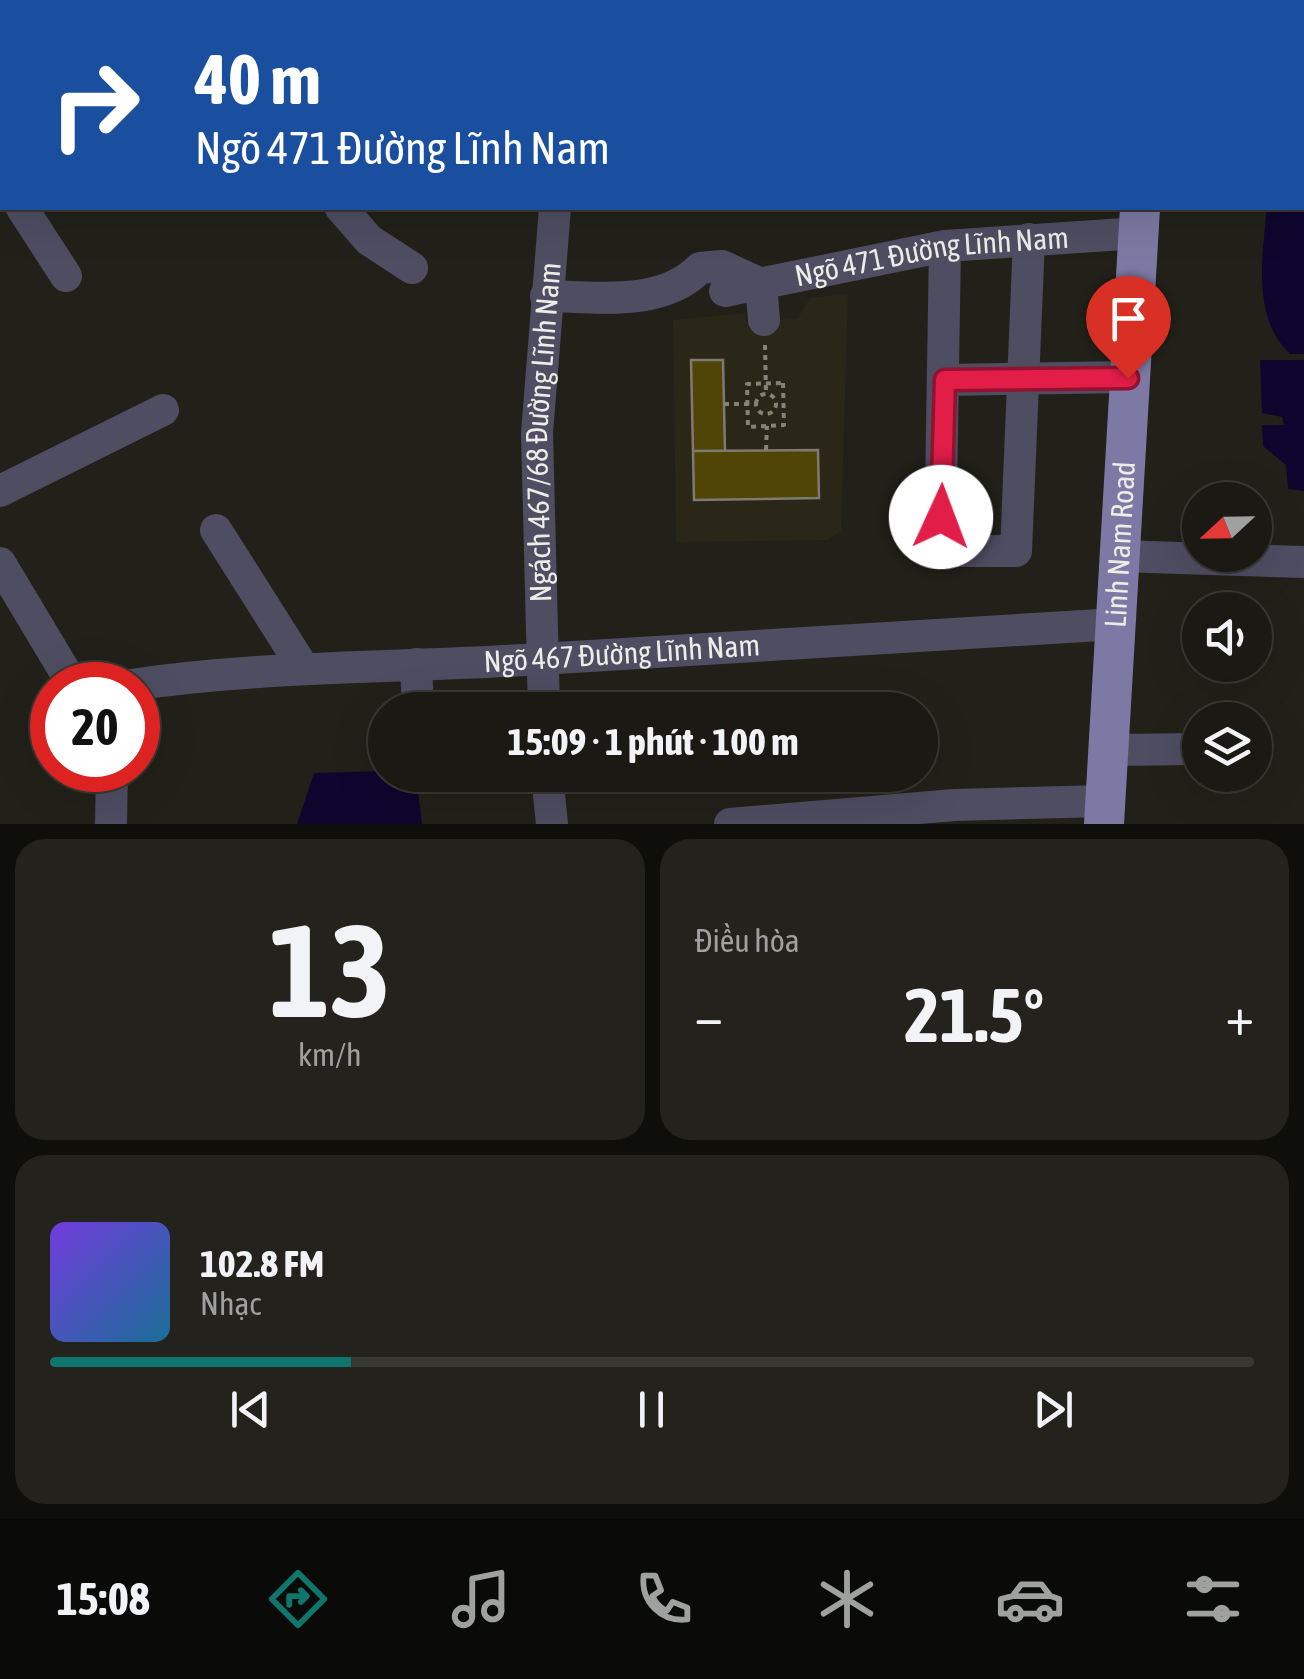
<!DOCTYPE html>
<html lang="vi">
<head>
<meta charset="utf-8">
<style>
  :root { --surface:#1a1913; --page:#23221c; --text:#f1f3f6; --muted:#9fa0a0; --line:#383833; --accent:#0f766e }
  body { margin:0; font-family:"Asap Condensed",sans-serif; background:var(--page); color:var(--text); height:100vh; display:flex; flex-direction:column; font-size:38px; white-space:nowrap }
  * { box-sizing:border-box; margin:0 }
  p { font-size:32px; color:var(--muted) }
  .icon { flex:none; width:55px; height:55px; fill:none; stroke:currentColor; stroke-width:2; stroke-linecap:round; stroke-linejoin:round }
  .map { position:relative; height:824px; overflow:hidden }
  .drawer { display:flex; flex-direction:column; gap:15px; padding:15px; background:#0e0e0a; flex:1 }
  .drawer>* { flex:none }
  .top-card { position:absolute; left:0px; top:0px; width:1305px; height:210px; box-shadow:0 10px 40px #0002,0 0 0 2px var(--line); background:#1a4fa0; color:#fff; overflow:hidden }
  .needle { width:65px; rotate:248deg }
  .tools { position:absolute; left:1182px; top:482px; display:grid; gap:20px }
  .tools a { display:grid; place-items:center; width:90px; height:90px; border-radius:50%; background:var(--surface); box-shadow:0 10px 40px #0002,0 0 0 2px var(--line); font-size:50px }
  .speed { position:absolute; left:30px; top:662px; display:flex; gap:20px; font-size:50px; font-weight:700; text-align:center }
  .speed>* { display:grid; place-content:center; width:130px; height:130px; border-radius:50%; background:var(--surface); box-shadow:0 10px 40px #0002,0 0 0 2px var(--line); line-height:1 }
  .speed .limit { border:15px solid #d22; background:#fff; color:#111 }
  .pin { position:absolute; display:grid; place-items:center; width:85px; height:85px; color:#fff; margin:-102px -42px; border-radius:50% 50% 50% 0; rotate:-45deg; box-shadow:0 0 10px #0007 }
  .pin .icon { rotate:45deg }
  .me { position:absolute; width:110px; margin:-55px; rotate:2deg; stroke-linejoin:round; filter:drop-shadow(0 0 8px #0008) }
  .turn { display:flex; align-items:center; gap:35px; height:210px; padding:0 30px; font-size:45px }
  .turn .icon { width:130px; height:130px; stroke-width:2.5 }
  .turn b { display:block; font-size:70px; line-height:85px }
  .big { font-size:75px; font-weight:700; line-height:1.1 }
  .drawer .widget { flex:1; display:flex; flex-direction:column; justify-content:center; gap:15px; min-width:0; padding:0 35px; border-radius:30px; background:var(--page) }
  .drawer .dial { align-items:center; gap:0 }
  .dial b { font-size:130px; line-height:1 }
  .song { display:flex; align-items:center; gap:30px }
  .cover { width:120px; height:120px; border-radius:15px; background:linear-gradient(135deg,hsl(260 70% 55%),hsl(200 70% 35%)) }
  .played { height:10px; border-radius:5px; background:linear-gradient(90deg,var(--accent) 25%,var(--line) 25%) }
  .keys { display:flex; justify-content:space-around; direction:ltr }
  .heat { display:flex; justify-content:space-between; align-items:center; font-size:55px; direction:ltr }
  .drawer .tiles { flex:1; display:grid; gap:15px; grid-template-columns:1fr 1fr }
  .widget:last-child { grid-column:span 2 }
  .trip { position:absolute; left:368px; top:692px; width:570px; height:100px; border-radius:50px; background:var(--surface); box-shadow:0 10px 40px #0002,0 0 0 2px var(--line); font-weight:700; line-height:100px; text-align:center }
  .tabs { display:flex; height:160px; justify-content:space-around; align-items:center; background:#0a0a08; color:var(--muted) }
  .tabs .icon { width:70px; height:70px }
  .tabs .on { color:var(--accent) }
  .tabs b { font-size:45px; color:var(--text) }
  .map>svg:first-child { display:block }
</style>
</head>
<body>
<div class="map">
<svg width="1304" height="824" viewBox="0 0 1304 824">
  <rect width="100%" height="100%" fill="#222119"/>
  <path fill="#2a2719" d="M 848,294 L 841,531 L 828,540 L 676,542 L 673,320 L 745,313 L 746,321 L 797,319 L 810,298 Z"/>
  <path fill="#10052e" d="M 1282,0 L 1304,0 L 1304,354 L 1290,354 C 1252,318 1262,257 1267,208 L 1302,208 L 1302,2 Z
    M 1260,360 L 1304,360 L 1304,491 L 1288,489 L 1286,465 L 1263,446 L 1262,425 L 1284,425 L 1282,417 L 1262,413 Z
    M 385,771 L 385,775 L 416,775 L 422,824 L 297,824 L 314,773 Z"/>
  <path fill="#504506" stroke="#7d7b71" stroke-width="2.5" d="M 691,360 L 723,360 L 725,451 L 693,451 Z
    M 818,450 L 819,498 L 694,500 L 693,451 Z"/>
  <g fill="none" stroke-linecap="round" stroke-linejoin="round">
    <path stroke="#83827b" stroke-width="4" stroke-dasharray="5 5" stroke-linecap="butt" d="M 765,345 L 766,394
      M 783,383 L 784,425 L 748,427 L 747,384 Z
      M756 404a10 10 0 1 1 20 0a10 10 0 1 1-20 0Z
      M 724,404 L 756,404
      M 766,450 L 767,426"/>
    <g stroke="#4f4d62" stroke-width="32">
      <path d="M 430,0 L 432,2"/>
      <path d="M 929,0 L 931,2"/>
      <path d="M 1063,0 L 1063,2"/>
      <path d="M 300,2 L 304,0"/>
      <path d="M 832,2 L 837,0"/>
      <path d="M 1273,2 L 1274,0"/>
      <path d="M 0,102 L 2,111"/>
      <path d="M 0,160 L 2,166"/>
      <path d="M 22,208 L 66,276"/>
      <path d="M 341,208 L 369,240 L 412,268"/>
      <path d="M 945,246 L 940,551 L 1016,551 L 1029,239"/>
      <path id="s1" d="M 725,291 L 945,246 L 1139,233"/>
      <path d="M 546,296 C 598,297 662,307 700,268 L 722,266 L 761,284 L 764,320"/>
      <path d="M 945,380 L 1129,377"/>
      <path d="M 0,491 L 163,410"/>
      <path d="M 216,530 L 304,669"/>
      <path d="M 1118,556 L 1304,562"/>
      <path d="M 0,563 L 73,685"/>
      <path d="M 416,664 L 418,710"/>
      <path id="s2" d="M 131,685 C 267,665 404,668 540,659 C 732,647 924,635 1117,624"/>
      <path id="s3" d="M 544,710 L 537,433 L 555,208"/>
      <path d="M 1110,750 L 1200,749"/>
      <path d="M 547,775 L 552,824"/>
      <path d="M 111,824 L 112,770"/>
      <path d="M 730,824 L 954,805 L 1105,801"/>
    </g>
    <g stroke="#7d79a4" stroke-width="40">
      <path d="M 1149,2 L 1149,0"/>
      <path id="s4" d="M 1104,824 L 1140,208"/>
    </g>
  </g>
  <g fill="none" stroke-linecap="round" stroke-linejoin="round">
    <g stroke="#92132f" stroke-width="25">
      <path id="route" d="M 941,517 L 945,380 L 1128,378"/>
    </g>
    <use href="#route" stroke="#e11d48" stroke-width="18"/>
  </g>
  <g text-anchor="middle" stroke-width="10" stroke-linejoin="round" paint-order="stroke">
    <g font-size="30" fill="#edece6" stroke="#0b0a07">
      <text dy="10" stroke="none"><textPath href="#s1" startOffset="210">Ngõ 471 Đường Lĩnh Nam</textPath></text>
      <text dy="10" stroke="none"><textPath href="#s3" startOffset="278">Ngách 467/68 Đường Lĩnh Nam</textPath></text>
      <text dy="10" stroke="none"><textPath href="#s4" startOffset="280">Linh Nam Road</textPath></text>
      <text dy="10" stroke="none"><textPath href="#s2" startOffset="492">Ngõ 467 Đường Lĩnh Nam</textPath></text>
    </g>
  </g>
</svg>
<div class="tools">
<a><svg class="needle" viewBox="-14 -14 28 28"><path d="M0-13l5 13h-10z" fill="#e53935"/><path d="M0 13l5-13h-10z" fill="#9fa0a0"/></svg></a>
<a><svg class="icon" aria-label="sound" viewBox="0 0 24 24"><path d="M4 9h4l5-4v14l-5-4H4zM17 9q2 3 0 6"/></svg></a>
<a><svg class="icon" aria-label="layers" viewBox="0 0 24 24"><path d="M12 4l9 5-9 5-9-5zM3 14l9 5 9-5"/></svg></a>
</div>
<div class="speed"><div class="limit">20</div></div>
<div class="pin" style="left:1128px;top:378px;background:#d93025"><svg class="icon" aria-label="arrive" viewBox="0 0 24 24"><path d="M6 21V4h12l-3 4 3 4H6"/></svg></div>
<svg class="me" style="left:941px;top:517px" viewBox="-20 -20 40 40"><circle r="19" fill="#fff"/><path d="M0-13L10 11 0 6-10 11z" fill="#e11d48"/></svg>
<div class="trip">15:09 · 1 phút · 100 m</div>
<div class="top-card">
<div class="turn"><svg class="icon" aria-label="right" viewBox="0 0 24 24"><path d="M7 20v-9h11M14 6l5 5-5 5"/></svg><div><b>40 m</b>Ngõ 471 Đường Lĩnh Nam</div></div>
</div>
</div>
<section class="drawer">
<div class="tiles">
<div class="widget dial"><b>13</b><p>km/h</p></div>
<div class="widget"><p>Điều hòa</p>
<div class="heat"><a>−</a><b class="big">21.5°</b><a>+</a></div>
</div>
<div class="widget">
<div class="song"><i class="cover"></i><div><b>102.8 FM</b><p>Nhạc</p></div></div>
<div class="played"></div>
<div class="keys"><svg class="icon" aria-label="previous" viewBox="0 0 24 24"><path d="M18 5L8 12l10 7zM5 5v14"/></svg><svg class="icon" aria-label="pause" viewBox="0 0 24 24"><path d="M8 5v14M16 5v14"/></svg><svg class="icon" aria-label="next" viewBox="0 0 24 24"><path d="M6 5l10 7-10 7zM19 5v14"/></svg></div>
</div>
</div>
</section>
<nav class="tabs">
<b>15:08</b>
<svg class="icon on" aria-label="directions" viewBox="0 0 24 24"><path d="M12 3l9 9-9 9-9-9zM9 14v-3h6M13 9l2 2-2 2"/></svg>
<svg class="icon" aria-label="music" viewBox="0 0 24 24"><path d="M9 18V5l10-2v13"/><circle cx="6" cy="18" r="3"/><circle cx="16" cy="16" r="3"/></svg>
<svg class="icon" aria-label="phone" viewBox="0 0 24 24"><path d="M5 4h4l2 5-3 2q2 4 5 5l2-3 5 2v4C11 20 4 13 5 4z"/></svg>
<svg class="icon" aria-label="climate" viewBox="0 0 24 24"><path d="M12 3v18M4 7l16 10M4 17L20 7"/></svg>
<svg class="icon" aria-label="car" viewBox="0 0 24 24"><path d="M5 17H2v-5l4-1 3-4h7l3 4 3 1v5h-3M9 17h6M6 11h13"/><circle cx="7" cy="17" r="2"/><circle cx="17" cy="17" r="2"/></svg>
<svg class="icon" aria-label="filters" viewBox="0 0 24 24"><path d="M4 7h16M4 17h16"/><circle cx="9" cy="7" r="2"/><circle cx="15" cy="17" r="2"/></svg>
</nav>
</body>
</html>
